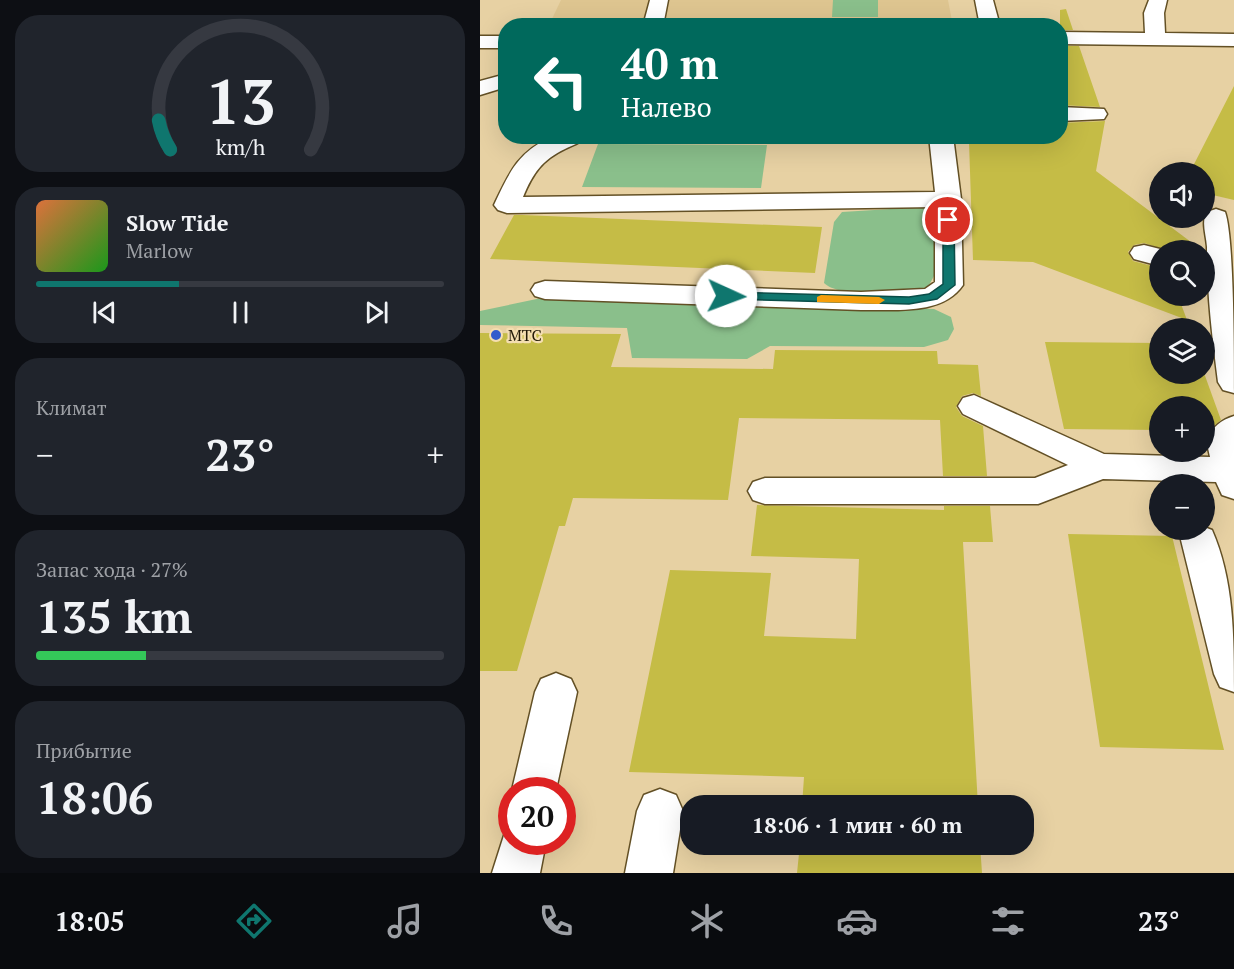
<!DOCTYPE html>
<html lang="ru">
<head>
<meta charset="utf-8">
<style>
  :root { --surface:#171b24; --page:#20242c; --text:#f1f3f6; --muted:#9ea1a6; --line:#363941; --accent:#0f766e }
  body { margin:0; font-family:"PT Serif",serif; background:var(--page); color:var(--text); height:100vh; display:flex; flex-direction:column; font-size:22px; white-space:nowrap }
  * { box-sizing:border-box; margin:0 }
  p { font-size:20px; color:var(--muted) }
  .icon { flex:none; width:33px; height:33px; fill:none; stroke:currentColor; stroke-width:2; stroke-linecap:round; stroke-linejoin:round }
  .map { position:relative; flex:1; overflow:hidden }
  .panel { display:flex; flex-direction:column; gap:15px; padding:15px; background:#0d0f14; width:480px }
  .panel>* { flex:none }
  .hud { position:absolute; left:18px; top:18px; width:570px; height:126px; border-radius:24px; box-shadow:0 6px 24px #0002; background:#00695c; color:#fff; overflow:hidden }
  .tools { position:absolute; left:669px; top:162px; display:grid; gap:12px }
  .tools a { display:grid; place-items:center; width:66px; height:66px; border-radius:50%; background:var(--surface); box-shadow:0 6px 24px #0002; font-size:30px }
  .speed { position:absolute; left:18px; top:777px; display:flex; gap:12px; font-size:30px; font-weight:700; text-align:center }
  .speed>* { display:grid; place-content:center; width:78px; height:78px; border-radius:50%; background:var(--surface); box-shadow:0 6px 24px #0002; line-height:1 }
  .speed .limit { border:9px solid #d22; background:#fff; color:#111 }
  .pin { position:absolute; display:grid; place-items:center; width:51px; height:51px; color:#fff; margin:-26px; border:3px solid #fff; border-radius:50%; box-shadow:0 2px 6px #0007 }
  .me { position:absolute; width:66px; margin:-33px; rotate:92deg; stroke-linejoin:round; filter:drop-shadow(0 0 4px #0008) }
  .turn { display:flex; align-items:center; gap:21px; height:126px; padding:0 24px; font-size:27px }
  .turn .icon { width:78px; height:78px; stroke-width:2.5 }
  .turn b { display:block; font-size:42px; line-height:51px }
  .big { font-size:45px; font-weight:700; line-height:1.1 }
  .panel .card { flex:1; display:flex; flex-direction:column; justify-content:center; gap:9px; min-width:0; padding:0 21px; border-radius:24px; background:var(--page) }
  .panel .dial { align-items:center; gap:0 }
  .dial svg { height:156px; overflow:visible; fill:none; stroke:var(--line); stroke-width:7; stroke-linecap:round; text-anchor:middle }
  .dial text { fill:var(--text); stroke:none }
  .song { display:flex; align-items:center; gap:18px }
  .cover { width:72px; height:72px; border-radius:9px; background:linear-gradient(135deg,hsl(20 70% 55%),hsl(120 70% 35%)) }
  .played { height:6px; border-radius:3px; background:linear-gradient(90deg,var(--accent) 35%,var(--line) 35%) }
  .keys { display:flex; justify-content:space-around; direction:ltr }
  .heat { display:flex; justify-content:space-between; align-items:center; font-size:33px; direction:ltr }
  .charge { height:9px; border-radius:4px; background:linear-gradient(90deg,#34c759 27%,var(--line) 0) }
  .trip { position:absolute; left:200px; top:795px; width:354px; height:60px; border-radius:24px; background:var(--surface); box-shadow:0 6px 24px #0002; font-weight:700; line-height:60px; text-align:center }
  .dock { display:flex; height:96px; justify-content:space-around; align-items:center; background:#090b0e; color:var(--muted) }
  .dock .icon { width:42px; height:42px }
  .dock .on { color:var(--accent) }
  .dock b { font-size:27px; color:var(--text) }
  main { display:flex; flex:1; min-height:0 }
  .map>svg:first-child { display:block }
</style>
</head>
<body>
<main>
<section class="panel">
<div class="card dial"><svg viewBox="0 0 100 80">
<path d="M14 69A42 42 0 1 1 86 69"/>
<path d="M14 69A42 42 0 0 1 8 54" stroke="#0f766e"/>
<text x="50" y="56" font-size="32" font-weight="700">13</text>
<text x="50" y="72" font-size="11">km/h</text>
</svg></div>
<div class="card">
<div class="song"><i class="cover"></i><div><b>Slow Tide</b><p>Marlow</p></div></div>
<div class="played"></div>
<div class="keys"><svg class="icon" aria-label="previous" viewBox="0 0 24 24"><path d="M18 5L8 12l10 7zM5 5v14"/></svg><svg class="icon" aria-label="pause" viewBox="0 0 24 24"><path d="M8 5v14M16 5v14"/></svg><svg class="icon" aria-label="next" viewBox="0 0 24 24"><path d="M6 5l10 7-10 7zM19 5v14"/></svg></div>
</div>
<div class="card"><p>Климат</p>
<div class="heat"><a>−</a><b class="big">23°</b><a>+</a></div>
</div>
<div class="card"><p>Запас хода · 27%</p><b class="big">135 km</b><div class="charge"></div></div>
<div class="card"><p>Прибытие</p><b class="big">18:06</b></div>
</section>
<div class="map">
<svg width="754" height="873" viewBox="0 0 754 873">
  <rect width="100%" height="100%" fill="#e7d1a3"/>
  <path fill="#dec590" d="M 81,0 L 468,0 L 472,21 L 70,23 Z"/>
  <path fill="#8abf8b" d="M 353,0 L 398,0 L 398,17 L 352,17 Z
    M 118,144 L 287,145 L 281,188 L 102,187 Z
    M 443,207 L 456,212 L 454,276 L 448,287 C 426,292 360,299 344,283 L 354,222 L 362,212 Z
    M 71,296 L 454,309 L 471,317 L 474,329 L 468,340 L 444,347 L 290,346 L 267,359 L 152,358 L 147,328 L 0,325 L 0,311 Z"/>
  <path fill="#c5bc46" d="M 586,9 L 593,30 L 580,30 L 580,10 Z
    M 580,46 L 599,46 L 620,107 L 580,105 Z
    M 754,86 L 754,200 L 724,193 L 724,172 L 710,172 Z
    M 625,121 L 616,171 L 711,242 L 704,250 L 686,250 L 664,243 L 654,245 L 648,252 L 653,261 L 680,268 L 680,296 L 698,296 L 707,320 L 553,262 L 493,260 L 489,142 L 572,142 L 573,136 L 580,136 L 580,123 Z
    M 34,215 L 42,215 L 342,227 L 335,273 L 10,259 Z
    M 0,333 L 141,334 L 131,367 L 293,369 L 295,350 L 457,351 L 458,364 L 498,365 L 501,396 L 493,393 L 482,396 L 476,407 L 482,416 L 503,426 L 507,476 L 463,476 L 460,420 L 259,418 L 248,500 L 93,498 L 85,526 L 79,526 L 37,671 L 0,671 Z
    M 565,342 L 680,343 L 680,374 L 724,373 L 741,420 L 729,430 L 724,430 L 724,406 L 680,406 L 680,430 L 584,429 Z
    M 277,505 L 464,510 L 464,506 L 510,506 L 513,542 L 483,542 L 498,806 L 322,806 L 324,777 L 149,772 L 190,570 L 291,573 L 284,636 L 376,639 L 379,559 L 271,556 Z
    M 588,534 L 692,536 L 744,750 L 620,747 Z
    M 320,844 L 500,844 L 502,873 L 317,873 Z"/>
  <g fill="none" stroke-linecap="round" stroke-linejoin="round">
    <g stroke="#635025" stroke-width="3">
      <path id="minor" d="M 170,0 L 188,0 L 183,26 L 163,26 Z
        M 495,0 L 513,0 L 520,26 L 500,26 Z
        M 669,0 L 687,0 L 684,13 L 685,33 L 754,34 L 754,46 L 580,44 L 580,32 L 665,33 L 664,13 Z
        M 0,36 L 26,36 L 26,48 L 0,48 Z
        M 26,74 L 26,87 L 0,95 L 0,81 Z
        M 580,107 L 624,109 L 627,114 L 624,119 L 580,121 Z
        M 73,136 L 105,136 C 101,143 93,145 85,149 C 62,160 53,173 43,197 L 455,192 L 449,136 L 473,136 L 481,199 L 483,285 C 462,316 414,309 381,310 L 65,299 L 55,296 L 51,290 L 55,284 L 65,281 L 381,292 L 445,289 L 455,282 L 455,207 L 27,213 L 18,210 L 14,205 C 30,171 38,152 73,136 Z
        M 736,209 L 745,212 C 754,236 754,357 754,393 L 743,390 L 738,382 C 732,335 727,294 727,247 C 726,234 721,222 727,212 Z
        M 664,245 L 684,250 L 680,250 L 680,266 L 654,259 L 650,253 L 654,247 Z
        M 494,395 L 624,454 L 730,457 L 726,439 C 733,427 741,420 754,416 L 754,499 L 742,495 L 736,482 L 623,479 L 558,504 L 285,504 L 273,500 L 268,491 L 273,482 L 285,478 L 555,478 L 588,465 L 483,414 L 478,406 L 483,398 Z
        M 724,527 L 732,530 C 754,580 754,637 754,692 L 740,687 L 734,674 L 701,540 L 706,530 Z
        M 76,673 L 91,679 L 97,692 L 76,790 L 32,790 L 55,692 L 61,679 Z
        M 180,789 L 196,795 L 203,811 L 193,873 L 145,873 L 157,811 L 164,795 Z
        M 32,824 L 32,842 L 66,842 L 60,873 L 12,873 L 27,826 Z"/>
    </g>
    <use href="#minor" fill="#fff" fill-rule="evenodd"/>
  </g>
  <path fill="#0f766e" stroke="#0a4d48" stroke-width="1.5" d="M 468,217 L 474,220 L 475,285 L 457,299 L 429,304 L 246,299 L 240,296 L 246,292 L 429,297 L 449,294 L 463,284 L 463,220 Z"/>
  <path fill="#f59e0b" d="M 341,295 L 399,297 L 405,300 L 399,304 L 337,302 L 337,297 Z"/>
  <circle fill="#325ccc" stroke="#f4deb0" stroke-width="2" cx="16" cy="335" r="6"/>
  <g text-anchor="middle" stroke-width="4.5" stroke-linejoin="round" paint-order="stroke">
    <g font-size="16" fill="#211907" stroke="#f4deb0" text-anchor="start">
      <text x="28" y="341">МТС</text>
    </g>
  </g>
</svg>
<div class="tools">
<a><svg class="icon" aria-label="sound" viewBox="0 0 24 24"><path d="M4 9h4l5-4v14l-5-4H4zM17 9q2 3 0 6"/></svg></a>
<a><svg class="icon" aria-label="search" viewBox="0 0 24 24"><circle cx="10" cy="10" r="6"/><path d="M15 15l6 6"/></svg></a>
<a><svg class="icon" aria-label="layers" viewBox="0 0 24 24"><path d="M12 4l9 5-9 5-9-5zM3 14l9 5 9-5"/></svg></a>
<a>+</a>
<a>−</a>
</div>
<div class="speed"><div class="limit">20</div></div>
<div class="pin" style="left:468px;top:220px;background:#d93025"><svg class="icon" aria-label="arrive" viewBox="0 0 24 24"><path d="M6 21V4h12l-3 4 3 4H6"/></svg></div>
<svg class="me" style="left:246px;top:296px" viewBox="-20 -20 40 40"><circle r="19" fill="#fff"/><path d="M0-13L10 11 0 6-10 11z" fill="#0f766e"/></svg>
<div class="trip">18:06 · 1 мин · 60 m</div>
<div class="hud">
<div class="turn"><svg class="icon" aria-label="left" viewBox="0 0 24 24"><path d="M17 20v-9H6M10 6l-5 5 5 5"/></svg><div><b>40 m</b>Налево</div></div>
</div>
</div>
</main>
<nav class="dock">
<b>18:05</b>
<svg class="icon on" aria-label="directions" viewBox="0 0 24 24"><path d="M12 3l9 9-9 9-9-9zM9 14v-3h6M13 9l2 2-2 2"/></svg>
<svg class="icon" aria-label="music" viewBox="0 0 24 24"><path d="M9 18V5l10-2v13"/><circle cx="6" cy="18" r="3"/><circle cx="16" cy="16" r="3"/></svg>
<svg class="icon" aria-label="phone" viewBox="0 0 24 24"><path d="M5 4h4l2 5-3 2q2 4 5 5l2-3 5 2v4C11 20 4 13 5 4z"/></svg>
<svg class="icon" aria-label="climate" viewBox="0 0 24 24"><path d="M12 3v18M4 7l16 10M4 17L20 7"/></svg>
<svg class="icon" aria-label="car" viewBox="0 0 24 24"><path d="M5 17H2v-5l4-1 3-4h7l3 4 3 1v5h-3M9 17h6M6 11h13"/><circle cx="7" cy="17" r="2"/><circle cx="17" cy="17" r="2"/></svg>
<svg class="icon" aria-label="filters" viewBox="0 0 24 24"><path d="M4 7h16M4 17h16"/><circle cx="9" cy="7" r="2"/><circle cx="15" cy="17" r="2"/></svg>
<b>23°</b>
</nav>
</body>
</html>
